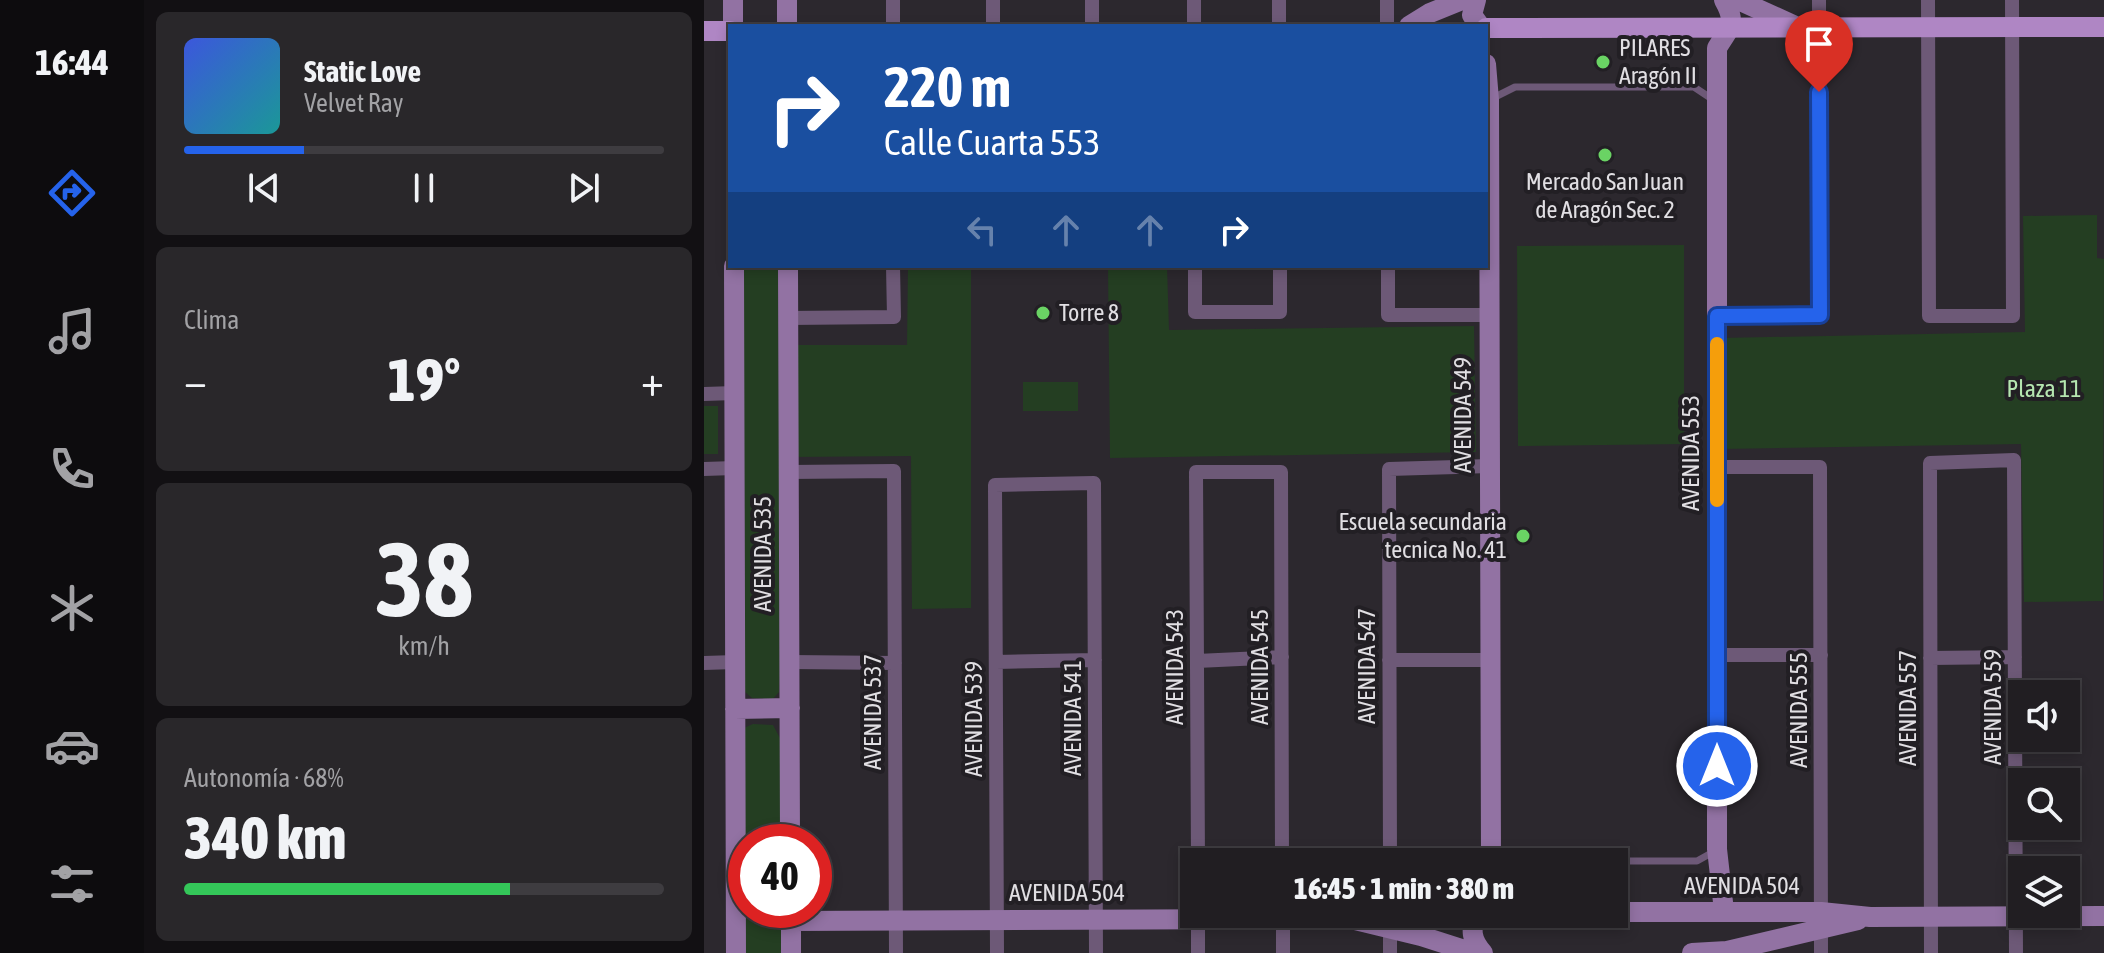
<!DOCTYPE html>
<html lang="es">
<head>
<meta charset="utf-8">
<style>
  :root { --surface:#211e22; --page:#29272a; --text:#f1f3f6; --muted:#a2a2a5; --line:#3e3c40; --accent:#2563eb }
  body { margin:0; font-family:"Asap Condensed",sans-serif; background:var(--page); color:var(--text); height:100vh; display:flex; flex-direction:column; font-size:30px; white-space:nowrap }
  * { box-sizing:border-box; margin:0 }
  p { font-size:26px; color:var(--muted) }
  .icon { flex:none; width:44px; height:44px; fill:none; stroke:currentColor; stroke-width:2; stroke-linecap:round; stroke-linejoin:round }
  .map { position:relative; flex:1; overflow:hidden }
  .drawer { display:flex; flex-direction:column; gap:12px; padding:12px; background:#121013; width:560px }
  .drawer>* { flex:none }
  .top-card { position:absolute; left:24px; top:24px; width:760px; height:244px; border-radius:0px; box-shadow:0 4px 12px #0003,0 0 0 2px var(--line); background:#1a4fa0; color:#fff; overflow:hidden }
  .fabs { position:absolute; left:1304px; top:680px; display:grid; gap:16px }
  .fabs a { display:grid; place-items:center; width:72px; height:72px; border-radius:0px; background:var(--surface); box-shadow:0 4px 12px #0003,0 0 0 2px var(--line); font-size:40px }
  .speed { position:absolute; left:24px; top:824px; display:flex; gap:16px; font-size:40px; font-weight:700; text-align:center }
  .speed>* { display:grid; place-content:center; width:104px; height:104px; border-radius:50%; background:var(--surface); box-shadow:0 4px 12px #0003,0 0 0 2px var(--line); line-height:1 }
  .speed .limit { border:12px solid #d22; background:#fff; color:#111 }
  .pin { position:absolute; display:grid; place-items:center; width:68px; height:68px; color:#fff; margin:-82px -34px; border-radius:50% 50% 50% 0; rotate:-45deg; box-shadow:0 0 8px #0007 }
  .pin .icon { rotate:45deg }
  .me { position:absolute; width:88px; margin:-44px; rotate:0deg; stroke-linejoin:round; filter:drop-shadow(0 0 6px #0008) }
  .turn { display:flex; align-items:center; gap:28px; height:168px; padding:0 24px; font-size:36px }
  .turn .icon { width:104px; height:104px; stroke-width:2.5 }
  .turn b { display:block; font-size:56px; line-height:68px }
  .lanes { display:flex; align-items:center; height:76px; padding:0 24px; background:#0003; justify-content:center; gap:40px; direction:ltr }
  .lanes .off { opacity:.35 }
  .big { font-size:60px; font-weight:800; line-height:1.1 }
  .drawer .widget { flex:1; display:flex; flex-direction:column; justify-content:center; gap:12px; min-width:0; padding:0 28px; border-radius:12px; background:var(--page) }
  .drawer .dial { align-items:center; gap:0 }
  .dial b { font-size:104px; line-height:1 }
  .song { display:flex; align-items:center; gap:24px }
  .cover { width:96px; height:96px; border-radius:12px; background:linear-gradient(135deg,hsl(230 70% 55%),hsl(180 70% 35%)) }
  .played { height:8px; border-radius:4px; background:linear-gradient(90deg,var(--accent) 25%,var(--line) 25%) }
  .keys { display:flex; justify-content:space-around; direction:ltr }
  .heat { display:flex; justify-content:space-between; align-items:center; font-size:44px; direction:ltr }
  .charge { height:12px; border-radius:6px; background:linear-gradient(90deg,#34c759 68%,var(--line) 0) }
  .trip { position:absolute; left:476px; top:848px; width:448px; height:80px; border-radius:0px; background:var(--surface); box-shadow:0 4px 12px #0003,0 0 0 2px var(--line); font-weight:800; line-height:80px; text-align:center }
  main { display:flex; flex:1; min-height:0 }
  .dock { display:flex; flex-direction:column; width:144px; justify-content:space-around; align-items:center; background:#0d0c0e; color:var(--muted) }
  .dock .icon { width:56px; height:56px }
  .dock .selected { color:var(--accent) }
  .dock b { font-size:36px; color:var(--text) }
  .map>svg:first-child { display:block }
</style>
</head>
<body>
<main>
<nav class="dock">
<b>16:44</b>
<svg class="icon selected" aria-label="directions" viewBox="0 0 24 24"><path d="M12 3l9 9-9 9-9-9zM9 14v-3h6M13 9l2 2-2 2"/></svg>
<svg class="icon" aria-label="music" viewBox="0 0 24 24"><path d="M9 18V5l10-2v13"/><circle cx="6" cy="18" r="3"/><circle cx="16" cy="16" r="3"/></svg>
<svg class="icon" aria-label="phone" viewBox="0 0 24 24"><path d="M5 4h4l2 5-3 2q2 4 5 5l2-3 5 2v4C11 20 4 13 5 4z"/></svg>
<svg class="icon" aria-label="climate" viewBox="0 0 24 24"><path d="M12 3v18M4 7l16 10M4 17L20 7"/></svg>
<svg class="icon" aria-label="car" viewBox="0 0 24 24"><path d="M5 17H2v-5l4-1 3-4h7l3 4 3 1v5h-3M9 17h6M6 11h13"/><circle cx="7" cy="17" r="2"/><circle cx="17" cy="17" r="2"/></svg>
<svg class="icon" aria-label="filters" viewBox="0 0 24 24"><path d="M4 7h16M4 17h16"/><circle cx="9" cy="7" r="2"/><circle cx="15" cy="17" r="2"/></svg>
</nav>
<section class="drawer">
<div class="widget">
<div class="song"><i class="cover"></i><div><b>Static Love</b><p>Velvet Ray</p></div></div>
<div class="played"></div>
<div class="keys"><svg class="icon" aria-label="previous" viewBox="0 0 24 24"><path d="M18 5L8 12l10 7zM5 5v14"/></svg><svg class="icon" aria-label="pause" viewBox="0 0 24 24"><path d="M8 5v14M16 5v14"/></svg><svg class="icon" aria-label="next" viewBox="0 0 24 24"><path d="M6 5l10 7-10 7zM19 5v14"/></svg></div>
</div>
<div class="widget"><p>Clima</p>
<div class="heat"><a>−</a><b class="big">19°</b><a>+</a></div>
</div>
<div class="widget dial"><b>38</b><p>km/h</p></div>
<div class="widget"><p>Autonomía · 68%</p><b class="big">340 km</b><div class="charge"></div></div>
</section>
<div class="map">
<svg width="1400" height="953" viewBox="0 0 1400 953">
  <rect width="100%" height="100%" fill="#2c282e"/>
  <path fill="#243e22" d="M 1393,215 L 1393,258 L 1400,259 L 1399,601 L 1320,602 L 1317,444 L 1018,449 L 1017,338 L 1321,332 L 1319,216 Z
    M 980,245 L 980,444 L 814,446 L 813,246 Z
    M 33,266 L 76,266 L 76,677 L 75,692 L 69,699 L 48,698 L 41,692 Z
    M 204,266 L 267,266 L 267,608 L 208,609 L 207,456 L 85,457 L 84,345 L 203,345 Z
    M 404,266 L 463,266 L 465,330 L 770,326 L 772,452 L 406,458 Z
    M 319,382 L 374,382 L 374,411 L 319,411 Z
    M 0,406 L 14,406 L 14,454 L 0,454 Z
    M 49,724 L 69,725 L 77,740 L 77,842 L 42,842 L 42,910 L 77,910 L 77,953 L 42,953 L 38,735 L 42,727 Z"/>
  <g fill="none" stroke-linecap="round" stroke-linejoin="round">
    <path stroke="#6d5977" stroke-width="7" d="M 787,99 L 811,87 L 990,87 L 1008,99
      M 792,846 L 800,857 L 811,861 L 993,861 L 1011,851"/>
    <path stroke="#6d5977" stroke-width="14" d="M 189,0 L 189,26
      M 289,0 L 289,26
      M 388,0 L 388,26
      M 490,0 L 490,26
      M 575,0 L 575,26
      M 683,0 L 683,26
      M 1224,0 L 1225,316 L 1309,316 L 1308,0
      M 491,266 L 491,312 L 576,312 L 576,266
      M 684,266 L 684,315 L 785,315
      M 1013,316 L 1116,315 L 1115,0
      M 84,318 L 190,317 L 189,266
      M 0,394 L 30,393
      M 1013,467 L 1116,467 L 1117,953
      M 0,469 L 30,468
      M 85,472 L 190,471 L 192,953
      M 1013,655 L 1117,655
      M 1226,658 L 1311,657
      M 685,660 L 788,660
      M 493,661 L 578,657
      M 86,662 L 191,663
      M 292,662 L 391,660
      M 0,663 L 31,662
      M 494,862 L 492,472 L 577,472 L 578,862
      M 686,862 L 685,469 L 786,466
      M 494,914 L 494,953
      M 579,914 L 579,953
      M 686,914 L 686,953
      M 293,953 L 291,485 L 390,483 L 392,953
      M 1227,953 L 1226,463 L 1310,460 L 1312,953"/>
    <path stroke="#9272a3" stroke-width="20" d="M 29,0 L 29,26
      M 83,0 L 83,26
      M 772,0 L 768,15 L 776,26
      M 1034,0 L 1096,28
      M 705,26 L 726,13 L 758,0
      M 782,64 L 785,100 L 787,862
      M 30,266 L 32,953
      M 84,266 L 86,842
      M 31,709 L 86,708
      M 87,910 L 87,953
      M 1020,911 L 1013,849 L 1013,48 C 1026,27 1033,23 1020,0
      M 910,912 L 1117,912 L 1166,917 L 1400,916
      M 773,914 C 766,929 767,940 779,953
      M 647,919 L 717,936 L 770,953
      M 87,921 L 579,919 L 667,914
      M 988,953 L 1023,951 L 1154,920"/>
    <path stroke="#af86c4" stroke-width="20" d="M 782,28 L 1400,27
      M 0,31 L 26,31"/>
  </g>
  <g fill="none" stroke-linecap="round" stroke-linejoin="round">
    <g stroke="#184099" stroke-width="20">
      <path id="route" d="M 1013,766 L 1013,316 L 1116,315 L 1115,92"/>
    </g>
    <use href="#route" stroke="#2563eb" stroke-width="14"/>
    <path stroke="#f59e0b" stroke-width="14" d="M 1013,344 L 1013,500"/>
  </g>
  <g fill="#6ad364" stroke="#221f24" stroke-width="3">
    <circle cx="899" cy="62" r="8"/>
    <circle cx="901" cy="155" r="8"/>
    <circle cx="339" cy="313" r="8"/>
    <circle cx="819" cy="536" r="8"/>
  </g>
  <g text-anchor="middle" stroke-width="8" stroke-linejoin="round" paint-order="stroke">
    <g font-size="24" fill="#e1dfe3" stroke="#221f24" text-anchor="start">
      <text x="915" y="56">PILARES<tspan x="915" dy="28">Aragón II</tspan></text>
      <text x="901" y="190" text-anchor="middle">Mercado San Juan<tspan x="901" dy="28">de Aragón Sec. 2</tspan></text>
      <text x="355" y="321">Torre 8</text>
      <text x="803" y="530" text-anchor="end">Escuela secundaria<tspan x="803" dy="28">tecnica No. 41</tspan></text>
    </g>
    <g font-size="24" fill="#b5e6b0" stroke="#221f24">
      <text x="1340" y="397">Plaza 11</text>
    </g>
    <g font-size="24" fill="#e1dfe3" stroke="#221f24">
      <text transform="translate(759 415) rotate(-90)" y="8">AVENIDA 549</text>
      <text transform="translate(987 453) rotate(-90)" y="8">AVENIDA 553</text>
      <text transform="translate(59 554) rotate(-90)" y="8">AVENIDA 535</text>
      <text transform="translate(663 666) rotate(-90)" y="8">AVENIDA 547</text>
      <text transform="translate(471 667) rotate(-90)" y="8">AVENIDA 543</text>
      <text transform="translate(556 667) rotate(-90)" y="8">AVENIDA 545</text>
      <text transform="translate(1289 707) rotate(-90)" y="8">AVENIDA 559</text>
      <text transform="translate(1204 708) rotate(-90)" y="8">AVENIDA 557</text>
      <text transform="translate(1095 710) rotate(-90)" y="8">AVENIDA 555</text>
      <text transform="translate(169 712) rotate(-90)" y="8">AVENIDA 537</text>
      <text transform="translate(369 718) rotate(-90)" y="8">AVENIDA 541</text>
      <text transform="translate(270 719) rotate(-90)" y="8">AVENIDA 539</text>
      <text x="1038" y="894">AVENIDA 504</text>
      <text x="363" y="901">AVENIDA 504</text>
    </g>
  </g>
</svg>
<div class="fabs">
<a><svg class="icon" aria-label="sound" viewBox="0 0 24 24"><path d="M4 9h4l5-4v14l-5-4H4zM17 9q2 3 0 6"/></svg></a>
<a><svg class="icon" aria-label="search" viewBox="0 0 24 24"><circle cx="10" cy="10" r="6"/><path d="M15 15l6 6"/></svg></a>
<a><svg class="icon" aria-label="layers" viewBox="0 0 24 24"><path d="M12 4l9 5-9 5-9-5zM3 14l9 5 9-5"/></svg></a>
</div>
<div class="speed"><div class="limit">40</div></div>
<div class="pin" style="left:1115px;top:92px;background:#d93025"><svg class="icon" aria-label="arrive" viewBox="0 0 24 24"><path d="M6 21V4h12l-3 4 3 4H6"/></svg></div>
<svg class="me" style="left:1013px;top:766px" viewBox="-20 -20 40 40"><circle r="17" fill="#2563eb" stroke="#fff" stroke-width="3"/><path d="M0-11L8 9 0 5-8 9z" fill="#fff"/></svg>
<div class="trip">16:45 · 1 min · 380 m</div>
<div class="top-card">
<div class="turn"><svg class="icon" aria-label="right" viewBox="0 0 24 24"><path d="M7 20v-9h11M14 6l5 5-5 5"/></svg><div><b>220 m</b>Calle Cuarta 553</div></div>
<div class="lanes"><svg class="icon off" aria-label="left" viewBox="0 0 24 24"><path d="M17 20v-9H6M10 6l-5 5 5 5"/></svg><svg class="icon off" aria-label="ahead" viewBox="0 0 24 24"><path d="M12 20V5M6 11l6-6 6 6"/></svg><svg class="icon off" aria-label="ahead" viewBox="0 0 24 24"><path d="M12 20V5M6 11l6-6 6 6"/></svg><svg class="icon" aria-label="right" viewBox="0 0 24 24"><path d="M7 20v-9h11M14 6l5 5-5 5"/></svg></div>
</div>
</div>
</main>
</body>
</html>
